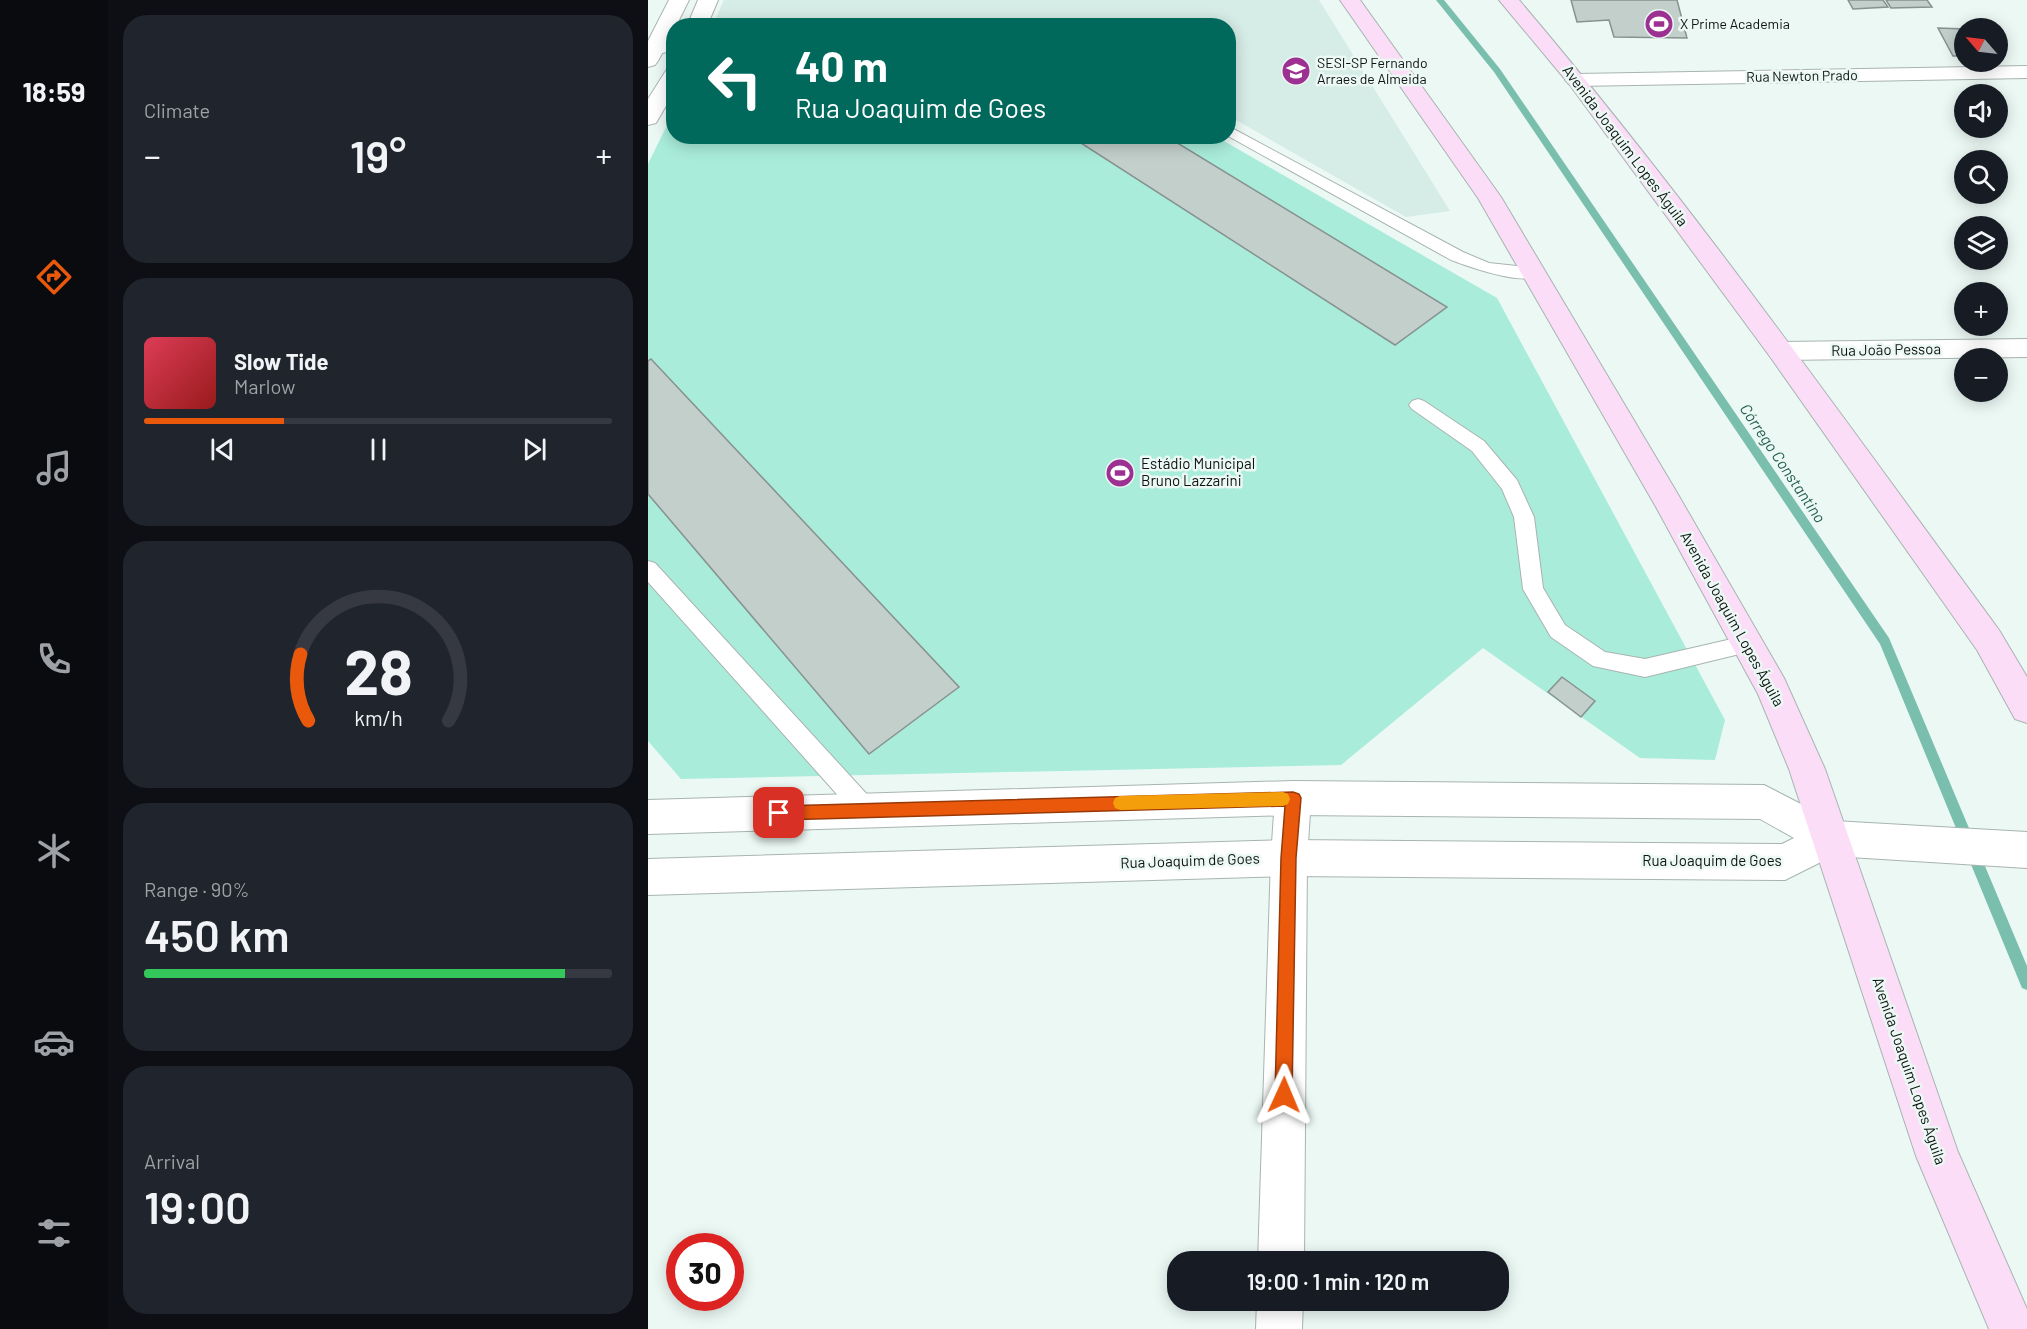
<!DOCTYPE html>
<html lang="en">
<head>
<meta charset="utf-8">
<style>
  :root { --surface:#171b24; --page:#20242c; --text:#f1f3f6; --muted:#9ea1a6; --line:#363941; --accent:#ea580c }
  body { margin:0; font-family:Barlow,sans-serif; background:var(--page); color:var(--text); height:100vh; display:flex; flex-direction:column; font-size:22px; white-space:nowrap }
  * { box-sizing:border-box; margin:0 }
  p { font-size:20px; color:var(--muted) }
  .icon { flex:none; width:33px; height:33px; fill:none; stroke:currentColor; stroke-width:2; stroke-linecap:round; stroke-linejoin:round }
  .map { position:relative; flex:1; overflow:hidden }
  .panel { display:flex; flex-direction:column; gap:15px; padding:15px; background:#0d0f14; width:540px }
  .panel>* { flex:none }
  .hud { position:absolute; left:18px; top:18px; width:570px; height:126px; border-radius:24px; box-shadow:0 3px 15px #0003; background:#00695c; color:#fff; overflow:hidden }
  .needle { width:39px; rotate:298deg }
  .buttons { position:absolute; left:1306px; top:18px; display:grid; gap:12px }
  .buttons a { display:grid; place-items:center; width:54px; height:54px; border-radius:50%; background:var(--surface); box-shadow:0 3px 15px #0003; font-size:30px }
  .speed { position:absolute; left:18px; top:1233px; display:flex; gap:12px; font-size:30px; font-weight:700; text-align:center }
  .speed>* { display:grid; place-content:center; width:78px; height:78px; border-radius:50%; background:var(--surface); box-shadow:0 3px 15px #0003; line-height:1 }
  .speed .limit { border:9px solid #d22; background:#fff; color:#111 }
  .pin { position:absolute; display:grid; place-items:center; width:51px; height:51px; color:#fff; margin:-26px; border-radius:12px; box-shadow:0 3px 9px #0006 }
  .me { position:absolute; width:66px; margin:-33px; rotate:1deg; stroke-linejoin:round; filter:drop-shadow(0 0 4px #0008) }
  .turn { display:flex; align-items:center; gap:21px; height:126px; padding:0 30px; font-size:27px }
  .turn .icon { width:78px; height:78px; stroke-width:2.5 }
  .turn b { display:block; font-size:42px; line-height:51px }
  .big { font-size:45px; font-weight:600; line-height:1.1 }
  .panel .card { flex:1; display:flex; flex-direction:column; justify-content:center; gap:9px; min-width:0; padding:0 21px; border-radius:24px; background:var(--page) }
  .panel .dial { align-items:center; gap:0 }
  .dial svg { height:156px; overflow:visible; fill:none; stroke:var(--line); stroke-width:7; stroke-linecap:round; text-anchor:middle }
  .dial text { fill:var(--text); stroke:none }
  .song { display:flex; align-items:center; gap:18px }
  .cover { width:72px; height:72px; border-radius:9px; background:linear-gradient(135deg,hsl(350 70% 55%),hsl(0 70% 35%)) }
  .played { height:6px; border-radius:3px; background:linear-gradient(90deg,var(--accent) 30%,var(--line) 30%) }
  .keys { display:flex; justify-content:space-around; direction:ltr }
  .heat { display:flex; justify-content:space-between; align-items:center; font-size:33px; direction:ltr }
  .charge { height:9px; border-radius:4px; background:linear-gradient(90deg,#34c759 90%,var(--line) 0) }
  .trip { position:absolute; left:519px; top:1251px; width:342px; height:60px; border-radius:24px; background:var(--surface); box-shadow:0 3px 15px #0003; font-weight:600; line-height:60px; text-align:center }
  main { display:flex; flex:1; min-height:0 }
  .tabs { display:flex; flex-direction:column; width:108px; justify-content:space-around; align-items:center; background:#090b0e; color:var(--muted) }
  .tabs .icon { width:42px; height:42px }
  .tabs .on { color:var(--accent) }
  .tabs b { font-size:27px; color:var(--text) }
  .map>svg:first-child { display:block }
</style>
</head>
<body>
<main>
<nav class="tabs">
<b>18:59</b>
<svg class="icon on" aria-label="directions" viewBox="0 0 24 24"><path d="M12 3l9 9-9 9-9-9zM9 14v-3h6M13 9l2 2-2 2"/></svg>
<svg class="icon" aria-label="music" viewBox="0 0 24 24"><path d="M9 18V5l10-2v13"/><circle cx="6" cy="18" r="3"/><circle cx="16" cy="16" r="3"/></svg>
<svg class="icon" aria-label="phone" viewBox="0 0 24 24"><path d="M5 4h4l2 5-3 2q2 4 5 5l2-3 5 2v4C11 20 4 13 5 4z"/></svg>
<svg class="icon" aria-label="climate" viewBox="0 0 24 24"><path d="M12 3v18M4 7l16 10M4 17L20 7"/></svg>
<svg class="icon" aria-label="car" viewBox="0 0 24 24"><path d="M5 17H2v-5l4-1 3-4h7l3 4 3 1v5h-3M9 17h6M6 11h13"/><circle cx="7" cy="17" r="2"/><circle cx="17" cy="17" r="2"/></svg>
<svg class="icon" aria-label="filters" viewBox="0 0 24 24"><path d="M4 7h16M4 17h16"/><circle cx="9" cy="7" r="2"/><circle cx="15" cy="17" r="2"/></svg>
</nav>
<section class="panel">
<div class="card"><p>Climate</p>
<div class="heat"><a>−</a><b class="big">19°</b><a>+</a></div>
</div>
<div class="card">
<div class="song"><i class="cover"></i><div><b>Slow Tide</b><p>Marlow</p></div></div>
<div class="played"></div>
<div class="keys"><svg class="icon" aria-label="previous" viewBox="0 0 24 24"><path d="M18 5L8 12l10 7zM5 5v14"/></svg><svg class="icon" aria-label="pause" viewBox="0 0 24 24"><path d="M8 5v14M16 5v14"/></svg><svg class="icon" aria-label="next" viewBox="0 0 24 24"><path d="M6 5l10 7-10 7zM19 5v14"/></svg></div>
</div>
<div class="card dial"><svg viewBox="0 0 100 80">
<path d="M14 69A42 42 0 1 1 86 69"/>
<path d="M14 69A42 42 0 0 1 10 35" stroke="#ea580c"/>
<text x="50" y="56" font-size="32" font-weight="700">28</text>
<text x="50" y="72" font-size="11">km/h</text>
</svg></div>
<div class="card"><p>Range · 90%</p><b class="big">450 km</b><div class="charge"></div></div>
<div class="card"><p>Arrival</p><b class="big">19:00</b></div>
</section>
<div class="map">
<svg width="1379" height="1329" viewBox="0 0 1379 1329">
  <rect width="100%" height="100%" fill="#ebf8f4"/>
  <path fill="#d6ece6" d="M 76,0 L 671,0 L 802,211 L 758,217 L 581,116 L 580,26 L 65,25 Z"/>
  <path fill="#a9ecda" d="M 25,113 L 26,136 L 569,137 L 849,298 L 1077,720 L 1067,760 L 992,758 L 835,648 L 693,765 L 33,779 L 0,741 L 0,164 Z"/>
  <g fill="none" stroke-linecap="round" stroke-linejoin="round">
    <path fill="#7abfad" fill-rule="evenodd" d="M 788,0 L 796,0 L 852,69 L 1241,638 L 1379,966 L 1379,990 L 1374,988 L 1232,644 L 846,72 Z"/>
  </g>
  <path fill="#c2cfcb" stroke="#87928f" stroke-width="1.5" d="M 923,0 L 1029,0 L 1039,38 L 966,37 L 961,20 L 929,22 Z
    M 1200,0 L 1235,0 L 1240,7 L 1205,9 Z
    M 1238,0 L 1279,0 L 1284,7 L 1243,8 Z
    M 1290,28 L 1317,29 L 1317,56 L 1305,56 Z
    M 422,136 L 518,136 L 799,307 L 747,345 Z
    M 3,359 L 311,687 L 221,754 L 0,494 L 0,361 Z
    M 914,677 L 947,701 L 933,717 L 900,692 Z"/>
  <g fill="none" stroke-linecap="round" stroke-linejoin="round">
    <g stroke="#a8b4b0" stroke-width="2">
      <path id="service" d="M 580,126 L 815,252 L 841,263 L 886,268 L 894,273 C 882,289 819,266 803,260 L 580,136 Z
        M 770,399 L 776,401 L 836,441 L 869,480 L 886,517 L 895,588 L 917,625 L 957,652 L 997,659 L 1101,635 L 1108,638 L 1111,644 L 1108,650 L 997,677 L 945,666 L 903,637 L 875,589 L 866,517 L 854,489 L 824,451 L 764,409 L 761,405 L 764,401 Z
        M 0,561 L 7,563 L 226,802 L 229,810 L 226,818 L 218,821 L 210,818 L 0,582 Z"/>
    </g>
    <g stroke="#a8b4b0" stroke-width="2">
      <path id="minor" d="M 26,38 L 26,50 L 0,57 L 0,43 Z
        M 1379,66 L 1379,78 L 928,86 L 921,84 L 917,80 L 921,76 L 928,74 Z
        M 645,781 L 658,786 L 663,798 L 659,858 L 656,1262 L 610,1262 L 623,858 L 627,798 L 632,786 Z
        M 609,1300 L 655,1300 L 654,1329 L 608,1329 Z"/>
    </g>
    <g stroke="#a8b4b0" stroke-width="2">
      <path id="tertiary" d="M 21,0 L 41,0 L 28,26 L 26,26 L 26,31 L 10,61 L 7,65 L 0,67 L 0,41 Z
        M 50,0 L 70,0 L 59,26 L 39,26 Z
        M 26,67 L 26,92 L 8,123 L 0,125 L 0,99 L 19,69 Z
        M 1379,339 L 1379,357 L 1132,360 L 1123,358 L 1119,351 L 1123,344 L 1132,342 Z
        M 645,781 L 1116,785 L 1186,821 L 1379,832 L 1379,868 L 1185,856 L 1137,880 L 641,876 L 0,895 L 0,859 L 641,840 L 1134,844 L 1146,838 L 1112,819 L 645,815 L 0,834 L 0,800 Z"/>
    </g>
    <g stroke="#a8b4b0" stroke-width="2">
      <path id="secondary" d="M 692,0 L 712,0 L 853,197 L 1028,491 L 1136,678 L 1177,769 L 1310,1152 L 1379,1309 L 1379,1329 L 1341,1329 L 1268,1156 L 1141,769 L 1110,694 L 1008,507 L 830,198 Z
        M 851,0 L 871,0 C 1042,201 1195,418 1351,630 L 1379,677 L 1379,723 L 1367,719 L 1329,650 L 1123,358 L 921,84 Z"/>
    </g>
    <use href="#service" fill="#fff" fill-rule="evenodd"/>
    <use href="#minor" fill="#fff" fill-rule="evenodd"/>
    <use href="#tertiary" fill="#fff" fill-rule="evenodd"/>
    <use href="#secondary" fill="#fbddf7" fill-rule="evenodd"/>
  </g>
  <path fill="#ea580c" stroke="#983908" stroke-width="1.5" d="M 645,792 L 651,794 L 653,798 L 648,858 L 644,1095 L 642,1101 L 636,1104 L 630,1101 L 627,1095 L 633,858 L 637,806 L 131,820 L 126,818 L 124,813 L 126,808 L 131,806 Z"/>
  <path fill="#f59e0b" d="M 635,792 L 640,794 L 642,799 L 640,804 L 635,806 L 472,810 L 467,808 L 465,803 L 467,798 L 472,796 Z"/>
  <defs>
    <g id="stadium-disc" transform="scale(1.5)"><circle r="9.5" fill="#9c3192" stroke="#ebf8f4"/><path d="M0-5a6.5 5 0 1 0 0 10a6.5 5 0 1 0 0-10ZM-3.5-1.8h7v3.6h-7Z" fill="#fff"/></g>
    <g id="school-disc" transform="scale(1.5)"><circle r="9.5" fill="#9c3192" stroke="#ebf8f4"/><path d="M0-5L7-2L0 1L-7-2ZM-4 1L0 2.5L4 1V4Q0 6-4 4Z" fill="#fff"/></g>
  </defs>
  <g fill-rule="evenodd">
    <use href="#stadium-disc" x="1011" y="24"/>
    <use href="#school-disc" x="648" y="71"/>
    <use href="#stadium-disc" x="472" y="473"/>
  </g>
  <g text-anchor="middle" stroke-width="5" stroke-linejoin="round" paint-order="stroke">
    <g font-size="14" fill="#0e1211" stroke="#ebf8f4" text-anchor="start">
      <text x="1032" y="29">X Prime Academia</text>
      <text x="669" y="68">SESI-SP Fernando<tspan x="669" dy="16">Arraes de Almeida</tspan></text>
    </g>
    <g font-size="14" fill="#0e1211" stroke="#ebf8f4">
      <text transform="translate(1154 76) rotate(-1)" y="5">Rua Newton Prado</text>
    </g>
    <g font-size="15" fill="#0e1211" stroke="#ebf8f4">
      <text transform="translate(977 146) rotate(53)" y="5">Avenida Joaquim Lopes Águila</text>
      <text transform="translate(1238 350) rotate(-1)" y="5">Rua João Pessoa</text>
      <text transform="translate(1084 619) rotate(61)" y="5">Avenida Joaquim Lopes Águila</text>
      <text transform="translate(542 861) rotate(-2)" y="5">Rua Joaquim de Goes</text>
      <text x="1064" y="866">Rua Joaquim de Goes</text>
      <text transform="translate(1261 1071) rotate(71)" y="5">Avenida Joaquim Lopes Águila</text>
    </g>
    <g font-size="15" fill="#0e1211" stroke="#ebf8f4" text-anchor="start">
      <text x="493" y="469">Estádio Municipal<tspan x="493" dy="17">Bruno Lazzarini</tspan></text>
    </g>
    <g font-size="16" font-style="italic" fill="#255d50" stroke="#ebf8f4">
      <text transform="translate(1135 463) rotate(56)" y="6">Córrego Constantino</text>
    </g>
  </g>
</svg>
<div class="buttons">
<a><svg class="needle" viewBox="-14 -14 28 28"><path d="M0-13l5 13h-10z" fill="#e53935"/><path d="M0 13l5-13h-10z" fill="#9ea1a6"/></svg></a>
<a><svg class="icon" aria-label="sound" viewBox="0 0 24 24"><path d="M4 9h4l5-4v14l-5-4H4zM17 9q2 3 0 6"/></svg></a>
<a><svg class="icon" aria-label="search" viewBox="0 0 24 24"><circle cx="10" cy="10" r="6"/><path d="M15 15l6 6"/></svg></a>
<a><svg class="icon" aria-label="layers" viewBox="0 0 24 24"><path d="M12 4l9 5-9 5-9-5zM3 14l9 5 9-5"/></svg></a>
<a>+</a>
<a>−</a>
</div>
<div class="speed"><div class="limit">30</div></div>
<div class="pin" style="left:131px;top:813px;background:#d93025"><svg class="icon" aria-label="arrive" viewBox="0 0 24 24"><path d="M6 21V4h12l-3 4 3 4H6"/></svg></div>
<svg class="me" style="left:636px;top:1095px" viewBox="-20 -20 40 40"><path d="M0-17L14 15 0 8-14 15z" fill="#ea580c" stroke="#fff" stroke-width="4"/></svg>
<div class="trip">19:00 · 1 min · 120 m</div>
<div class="hud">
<div class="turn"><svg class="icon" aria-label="left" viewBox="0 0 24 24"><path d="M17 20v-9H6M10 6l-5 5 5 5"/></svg><div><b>40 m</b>Rua Joaquim de Goes</div></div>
</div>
</div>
</main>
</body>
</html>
